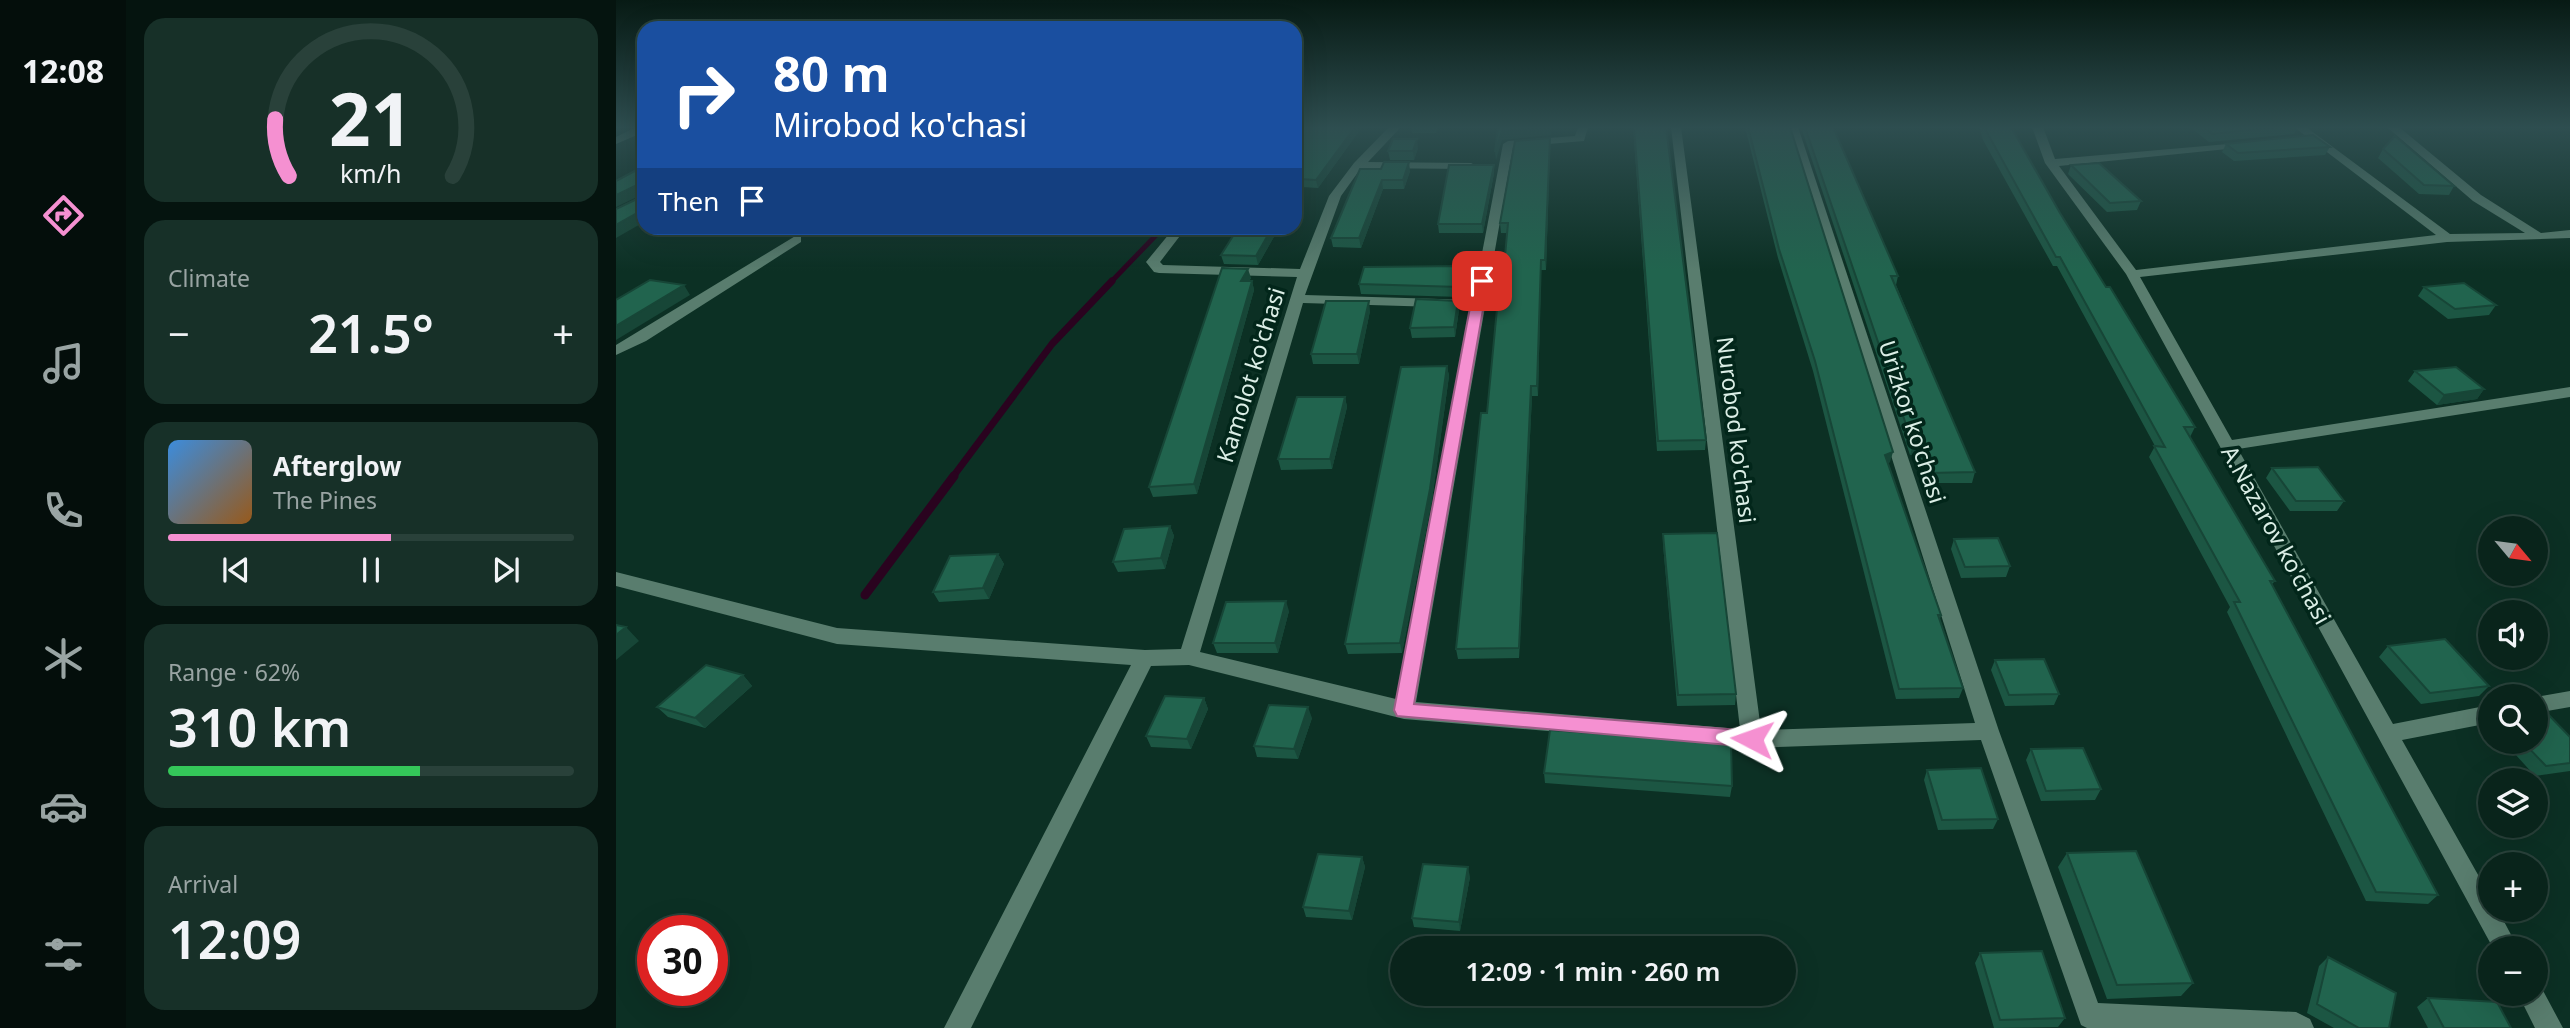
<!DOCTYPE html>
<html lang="en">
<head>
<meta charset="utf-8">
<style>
  :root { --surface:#09241b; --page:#173028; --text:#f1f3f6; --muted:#99a4a3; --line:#29413a; --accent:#f590d1 }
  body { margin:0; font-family:"Noto Sans",sans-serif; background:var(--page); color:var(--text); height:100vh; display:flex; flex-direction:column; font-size:26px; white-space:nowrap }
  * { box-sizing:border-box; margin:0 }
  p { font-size:23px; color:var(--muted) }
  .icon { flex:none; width:38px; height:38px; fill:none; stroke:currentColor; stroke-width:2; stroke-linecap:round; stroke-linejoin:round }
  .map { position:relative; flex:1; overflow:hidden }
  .drawer { display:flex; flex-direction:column; gap:18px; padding:18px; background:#05140f; width:490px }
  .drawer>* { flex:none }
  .banner { position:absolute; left:21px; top:21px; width:665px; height:214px; border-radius:21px; box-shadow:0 7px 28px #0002,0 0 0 2px var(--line); background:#1a4fa0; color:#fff; overflow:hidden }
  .needle { width:46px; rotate:119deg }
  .fabs { position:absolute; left:1862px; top:516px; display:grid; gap:14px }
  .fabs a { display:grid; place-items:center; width:70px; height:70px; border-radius:50%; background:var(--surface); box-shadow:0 7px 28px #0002,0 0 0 2px var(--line); font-size:35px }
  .speed { position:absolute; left:21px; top:915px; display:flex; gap:14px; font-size:35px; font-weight:700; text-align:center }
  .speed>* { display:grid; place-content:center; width:91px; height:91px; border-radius:50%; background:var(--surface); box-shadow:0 7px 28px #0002,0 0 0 2px var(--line); line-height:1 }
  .speed .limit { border:10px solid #d22; background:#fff; color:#111 }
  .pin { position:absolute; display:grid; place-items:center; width:60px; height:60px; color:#fff; margin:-30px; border-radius:14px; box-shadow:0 4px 10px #0006 }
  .me { position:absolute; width:77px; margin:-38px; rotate:274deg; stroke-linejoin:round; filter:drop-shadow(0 0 5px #0008) }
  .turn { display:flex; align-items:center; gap:24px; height:147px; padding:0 21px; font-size:32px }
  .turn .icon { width:91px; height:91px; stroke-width:2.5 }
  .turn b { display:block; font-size:49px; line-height:60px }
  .then { display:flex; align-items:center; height:66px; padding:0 21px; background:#0003; gap:14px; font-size:26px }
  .big { font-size:52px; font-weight:600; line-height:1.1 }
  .drawer .card { flex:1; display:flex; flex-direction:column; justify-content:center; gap:10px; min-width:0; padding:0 24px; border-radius:21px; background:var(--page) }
  .drawer .dial { align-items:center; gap:0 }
  .dial svg { height:182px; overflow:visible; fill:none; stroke:var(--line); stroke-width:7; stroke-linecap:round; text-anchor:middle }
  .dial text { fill:var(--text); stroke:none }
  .song { display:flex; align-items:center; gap:21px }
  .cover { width:84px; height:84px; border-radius:10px; background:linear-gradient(135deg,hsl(210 70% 55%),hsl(30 70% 35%)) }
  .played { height:7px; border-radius:4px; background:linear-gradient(90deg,var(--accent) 55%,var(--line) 55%) }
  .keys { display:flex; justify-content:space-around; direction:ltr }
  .heat { display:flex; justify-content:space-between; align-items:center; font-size:38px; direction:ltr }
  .charge { height:10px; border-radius:5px; background:linear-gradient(90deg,#34c759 62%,var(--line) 0) }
  .trip { position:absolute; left:774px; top:936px; width:406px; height:70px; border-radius:35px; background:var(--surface); box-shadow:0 7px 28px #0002,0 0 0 2px var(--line); font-weight:600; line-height:70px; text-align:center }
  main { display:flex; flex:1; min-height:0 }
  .dock { display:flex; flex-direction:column; width:126px; justify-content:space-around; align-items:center; background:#040e0b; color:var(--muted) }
  .dock .icon { width:49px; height:49px }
  .dock .on { color:var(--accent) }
  .dock b { font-size:32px; color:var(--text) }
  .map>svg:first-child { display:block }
</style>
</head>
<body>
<main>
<nav class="dock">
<b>12:08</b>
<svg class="icon on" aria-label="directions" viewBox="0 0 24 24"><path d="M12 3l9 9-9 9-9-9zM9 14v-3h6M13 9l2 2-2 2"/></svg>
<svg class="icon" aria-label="music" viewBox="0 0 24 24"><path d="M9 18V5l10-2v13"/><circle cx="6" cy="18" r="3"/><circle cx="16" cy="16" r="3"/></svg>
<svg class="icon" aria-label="phone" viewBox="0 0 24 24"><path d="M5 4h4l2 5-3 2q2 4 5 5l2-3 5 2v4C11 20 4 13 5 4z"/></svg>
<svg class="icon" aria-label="climate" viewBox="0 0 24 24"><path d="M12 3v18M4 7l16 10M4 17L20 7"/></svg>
<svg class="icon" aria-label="car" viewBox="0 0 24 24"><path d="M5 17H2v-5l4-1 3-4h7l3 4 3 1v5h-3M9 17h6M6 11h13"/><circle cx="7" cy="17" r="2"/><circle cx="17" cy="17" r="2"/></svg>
<svg class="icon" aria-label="filters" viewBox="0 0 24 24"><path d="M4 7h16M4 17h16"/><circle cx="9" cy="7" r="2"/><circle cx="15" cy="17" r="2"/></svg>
</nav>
<section class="drawer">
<div class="card dial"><svg viewBox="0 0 100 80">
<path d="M14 69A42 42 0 1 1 86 69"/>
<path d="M14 69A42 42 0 0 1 8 44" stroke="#f590d1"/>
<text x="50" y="56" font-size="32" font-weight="700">21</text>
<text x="50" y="72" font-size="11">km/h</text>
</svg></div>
<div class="card"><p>Climate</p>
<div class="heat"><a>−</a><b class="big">21.5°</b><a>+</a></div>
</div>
<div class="card">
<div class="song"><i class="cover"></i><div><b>Afterglow</b><p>The Pines</p></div></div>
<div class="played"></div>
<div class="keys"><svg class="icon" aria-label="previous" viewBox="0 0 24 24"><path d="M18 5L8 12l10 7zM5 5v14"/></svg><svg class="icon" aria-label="pause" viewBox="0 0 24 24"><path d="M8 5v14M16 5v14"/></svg><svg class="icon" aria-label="next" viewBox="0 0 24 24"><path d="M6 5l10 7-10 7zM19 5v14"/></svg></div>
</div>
<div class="card"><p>Range · 62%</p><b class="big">310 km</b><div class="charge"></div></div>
<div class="card"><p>Arrival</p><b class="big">12:09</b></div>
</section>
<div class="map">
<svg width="1954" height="1028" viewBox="0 0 1954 1028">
  <rect width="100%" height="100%" fill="#0c3024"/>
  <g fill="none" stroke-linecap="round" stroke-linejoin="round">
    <path stroke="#2a031f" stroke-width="5" d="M 494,283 L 547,228"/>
    <path stroke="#2a031f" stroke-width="7" d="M 336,478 L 436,344 L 496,281"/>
    <path stroke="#2a031f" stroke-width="9" d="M 249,595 L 338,476"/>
    <path fill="#597d6e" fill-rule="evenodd" d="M 20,127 L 28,127 L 28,132 L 0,144 L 0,137 Z
      M 773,127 L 785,127 L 752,162 L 855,163 L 861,166 L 855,169 L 745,168 L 725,196 L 689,295 L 857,300 L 887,144 L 892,141 L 959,136 L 962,127 L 972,127 L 968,141 L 897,147 L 800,702 L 1124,729 L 1055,127 L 1065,127 L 1145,730 L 1359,723 L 1172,127 L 1182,127 L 1383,731 L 1482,1003 L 1680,1012 L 1694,1019 L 1698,1028 L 1471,1028 L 1465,1025 L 1365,740 L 1136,748 L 788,719 L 573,665 L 535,666 L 355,1028 L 328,1028 L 515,665 L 221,644 L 0,586 L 0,572 L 221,628 L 529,650 L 565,649 L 681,277 L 543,273 L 538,272 L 530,262 L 558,228 L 570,228 L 544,262 L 547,265 L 684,269 L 713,196 L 738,163 ZM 687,303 L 855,308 L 780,699 L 584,652 Z
      M 1416,127 L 1427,127 L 1439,159 L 1635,142 L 1635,146 L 1631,147 L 1443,166 L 1520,270 L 1820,235 L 1678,127 L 1690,127 L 1834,234 L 1909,233 L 1857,201 L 1771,127 L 1783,127 L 1865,195 L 1925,233 L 1954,230 L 1954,238 L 1831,242 L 1524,277 L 1616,440 L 1954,387 L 1954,397 L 1622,449 L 1777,724 L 1874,705 L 1874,723 L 1786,740 L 1874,896 L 1874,910 L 1882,910 L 1902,948 L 1877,948 L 1510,274 L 1429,163 Z
      M 181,235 L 185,236 L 185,242 L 30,341 L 0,355 L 0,345 Z
      M 1954,691 L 1954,707 L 1920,713 L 1920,697 Z
      M 1920,983 L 1924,985 L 1947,1028 L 1919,1028 L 1902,994 L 1920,994 Z"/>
  </g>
  <path fill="#1c5643" d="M 679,127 L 746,127 L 702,188 L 686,187 L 679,200 Z
    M 795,127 L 822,127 L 820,133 L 796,133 Z
    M 1017,127 L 1050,127 L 1090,440 L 1089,450 L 1041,451 Z
    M 1129,127 L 1174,127 L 1274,462 L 1272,463 L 1325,615 L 1324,619 L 1347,688 L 1343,698 L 1280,699 L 1197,371 L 1162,258 Z
    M 1185,127 L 1217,127 L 1282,276 L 1280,285 L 1359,472 L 1356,483 L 1309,483 L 1298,454 L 1294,455 Z
    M 1363,127 L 1395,127 L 1444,213 L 1490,287 L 1579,427 L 1574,437 L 1659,581 L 1656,584 L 1822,895 L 1812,904 L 1750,901 L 1611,612 L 1614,607 L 1533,457 L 1539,446 L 1441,266 L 1437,266 L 1367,140 Z
    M 1575,127 L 1682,127 L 1678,134 L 1593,142 L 1575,128 Z
    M 1610,144 L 1714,147 L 1709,155 L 1618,161 L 1606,152 Z
    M 934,146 L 930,270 L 925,270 L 922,396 L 916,396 L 903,658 L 842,659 L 840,649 L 871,413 L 881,308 L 876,308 L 875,298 L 887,278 L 891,233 L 885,233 L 884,223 Z
    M 802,148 L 798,160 L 774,160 L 772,151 Z
    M 1767,149 L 1838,186 L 1833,195 L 1803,194 L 1762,158 Z
    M 1455,165 L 1525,201 L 1521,210 L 1491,212 L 1452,174 Z
    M 765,169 L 794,171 L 788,189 L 767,189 L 745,248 L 717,247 L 715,238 Z
    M 878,173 L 867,233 L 823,233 L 822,224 Z
    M 663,228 L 642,265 L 608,264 L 605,255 Z
    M 847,266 L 848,276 L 845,297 L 745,294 L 743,284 Z
    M 606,268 L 635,278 L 633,281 L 636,281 L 638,290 L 581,494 L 537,497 L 533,487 Z
    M 1808,287 L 1880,305 L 1873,315 L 1832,319 L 1802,296 Z
    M 843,310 L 839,337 L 796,338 L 794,328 Z
    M 754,311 L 743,364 L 697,364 L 695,354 Z
    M 831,366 L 833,376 L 816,500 L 786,653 L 732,654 L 729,644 Z
    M 1799,371 L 1868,389 L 1861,399 L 1821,405 L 1792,381 Z
    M 729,397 L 731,407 L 716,469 L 665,470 L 662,459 Z
    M 1656,468 L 1728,501 L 1721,511 L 1674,511 L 1650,478 Z
    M 554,526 L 558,536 L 549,569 L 502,572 L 497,562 Z
    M 1047,534 L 1120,694 L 1119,705 L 1061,706 L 1047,544 Z
    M 1338,539 L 1394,566 L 1390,577 L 1345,578 L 1335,549 Z
    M 382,554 L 388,564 L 373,599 L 323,602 L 317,592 Z
    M 673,611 L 662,653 L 601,653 L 597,643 Z
    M 1772,646 L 1873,686 L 1863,696 L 1805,704 L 1763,657 Z
    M 1379,660 L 1443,694 L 1438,705 L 1389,706 L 1375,670 Z
    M 127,675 L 136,686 L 89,728 L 52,717 L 41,707 Z
    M 588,698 L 592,709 L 575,749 L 535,747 L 530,736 Z
    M 696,718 L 682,759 L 641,757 L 638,746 Z
    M 1954,737 L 1954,771 L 1919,776 L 1888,742 L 1920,742 Z
    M 1415,749 L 1485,789 L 1479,800 L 1425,801 L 1410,760 Z
    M 1311,770 L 1382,819 L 1377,829 L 1322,830 L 1308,780 Z
    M 928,773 L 1116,786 L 1114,797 L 929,783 Z
    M 1451,853 L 1577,983 L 1565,996 L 1491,999 L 1442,867 Z
    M 746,857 L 749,867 L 736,920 L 690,917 L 687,907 Z
    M 854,877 L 844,931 L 798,927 L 796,918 Z
    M 1364,953 L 1449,1018 L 1442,1027 L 1378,1028 L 1359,963 Z
    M 1712,957 L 1773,1028 L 1718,1028 L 1691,1013 L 1703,966 Z
    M 1812,998 L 1895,1028 L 1812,1028 L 1801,1007 Z"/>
  <path fill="#174637" d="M 739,127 L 746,127 L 702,188 L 700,180 Z
    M 928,127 L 935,127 L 935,135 L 886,140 L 880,160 L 879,152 L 886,131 Z
    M 934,138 L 934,146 L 930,270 L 929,260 Z
    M 801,139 L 802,148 L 798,160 L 797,151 Z
    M 793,162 L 794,171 L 788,189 L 787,180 Z
    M 878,165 L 878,173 L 867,233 L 866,224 Z
    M 684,179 L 686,187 L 679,200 L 679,188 Z
    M 766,180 L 767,189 L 745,248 L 743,238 Z
    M 21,185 L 27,194 L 0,207 L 0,195 Z
    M 28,209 L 28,222 L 0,238 L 0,225 Z
    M 656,228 L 663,228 L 642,265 L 640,256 Z
    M 925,260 L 925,270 L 922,396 L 921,386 Z
    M 847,266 L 848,276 L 845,297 L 844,287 Z
    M 632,269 L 635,278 L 628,291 L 625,281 Z
    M 636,281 L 638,290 L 581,494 L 578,484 Z
    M 68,285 L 74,295 L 0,340 L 0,326 Z
    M 753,301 L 754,311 L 743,364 L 741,354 Z
    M 842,301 L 843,310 L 839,337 L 838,327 Z
    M 831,366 L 833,376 L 816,500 L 786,653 L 784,643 Z
    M 915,386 L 916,396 L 903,658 L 903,648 Z
    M 1868,389 L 1861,399 L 1821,405 L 1828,395 Z
    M 729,397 L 731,407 L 716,469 L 714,459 Z
    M 1301,443 L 1298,454 L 1294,455 L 1297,445 Z
    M 1277,452 L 1274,462 L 1267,465 L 1269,455 Z
    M 554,526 L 558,536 L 549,569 L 545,558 Z
    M 382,554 L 388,564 L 373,599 L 367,588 Z
    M 670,601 L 673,611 L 662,653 L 659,643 Z
    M 10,627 L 23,641 L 0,660 L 0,635 Z
    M 127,675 L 136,686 L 89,728 L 79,718 Z
    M 588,698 L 592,709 L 575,749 L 571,739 Z
    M 692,707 L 696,718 L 682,759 L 678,749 Z
    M 746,857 L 749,867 L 736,920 L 733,911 Z
    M 852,867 L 854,877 L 844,931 L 843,922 Z"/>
  <path fill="#21644e" stroke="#174637" stroke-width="2" d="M 679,127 L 739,127 L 700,180 L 684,179 L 679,188 Z
    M 882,127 L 928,127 L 886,131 L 879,152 Z
    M 1018,127 L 1050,127 L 1090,440 L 1042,441 Z
    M 1132,127 L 1174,127 L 1277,452 L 1269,455 L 1325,615 L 1322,615 L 1347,688 L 1283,689 L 1199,361 L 1163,249 Z
    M 1189,127 L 1217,127 L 1282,276 L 1275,276 L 1359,472 L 1312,473 L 1301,443 L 1297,445 Z
    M 1368,127 L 1395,127 L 1444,213 L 1490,287 L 1494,287 L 1579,427 L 1568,427 L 1659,581 L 1654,581 L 1822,895 L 1760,892 L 1618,602 L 1624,602 L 1538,446 L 1549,447 L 1444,257 L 1440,257 Z
    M 1588,127 L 1662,127 L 1596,134 Z
    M 1697,135 L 1714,147 L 1622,153 L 1610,144 Z
    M 1779,136 L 1838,186 L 1808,185 L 1767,149 Z
    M 934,138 L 929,260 L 925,260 L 921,386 L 915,386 L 903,648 L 840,649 L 865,413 L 871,413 L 882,298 L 875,298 L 877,278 L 887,278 L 892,223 L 884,223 L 899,141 Z
    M 777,139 L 801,139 L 797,151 L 772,151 Z
    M 768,162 L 793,162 L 787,180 L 766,180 L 743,238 L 715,238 L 744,169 L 765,169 Z
    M 1483,163 L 1525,201 L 1494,203 L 1455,165 Z
    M 833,165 L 878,165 L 866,224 L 822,224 Z
    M 28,166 L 28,209 L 0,225 L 0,209 L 23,198 L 24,185 L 21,185 L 0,195 L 0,181 Z
    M 622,228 L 656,228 L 640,256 L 605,255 Z
    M 847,266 L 844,287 L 743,284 L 748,267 Z
    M 606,268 L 632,269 L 625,281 L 636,281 L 578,484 L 533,487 Z
    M 34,280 L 68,285 L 0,326 L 0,300 Z
    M 1848,283 L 1880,305 L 1839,309 L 1808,287 Z
    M 800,299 L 842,301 L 838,327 L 794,328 Z
    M 710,301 L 753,301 L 741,354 L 695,354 Z
    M 831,366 L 814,489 L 784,643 L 729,644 L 785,367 Z
    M 1840,367 L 1868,389 L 1828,395 L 1799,371 Z
    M 681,397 L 729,397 L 714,459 L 662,459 Z
    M 1702,467 L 1728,501 L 1680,501 L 1656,468 Z
    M 554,526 L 545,558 L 497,562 L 508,529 Z
    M 1101,533 L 1120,694 L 1062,695 L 1047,534 Z
    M 1382,538 L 1394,566 L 1349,567 L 1338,539 Z
    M 382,554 L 367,588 L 317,592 L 334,556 Z
    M 670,601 L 659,643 L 597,643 L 610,602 Z
    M 0,625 L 10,627 L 0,635 Z
    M 1829,639 L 1873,686 L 1814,693 L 1772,646 Z
    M 1428,659 L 1443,694 L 1393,695 L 1379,660 Z
    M 90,665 L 127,675 L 79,718 L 41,707 Z
    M 549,696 L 588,698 L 571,739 L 530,736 Z
    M 653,705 L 692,707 L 678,749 L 638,746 Z
    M 1927,709 L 1954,737 L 1954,763 L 1930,766 L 1907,742 L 1920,742 L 1920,710 Z
    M 934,730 L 1115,743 L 1116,786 L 928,773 Z
    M 1467,748 L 1485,789 L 1430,791 L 1415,749 Z
    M 1365,768 L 1382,819 L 1326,820 L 1311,770 Z
    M 1520,851 L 1577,983 L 1501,985 L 1451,853 Z
    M 702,854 L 746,857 L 733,911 L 687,907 Z
    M 807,864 L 852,867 L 843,922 L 796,918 Z
    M 1426,951 L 1449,1018 L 1384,1020 L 1364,953 Z
    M 1712,957 L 1780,993 L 1773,1028 L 1743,1028 L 1701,1004 Z
    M 1812,998 L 1881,1002 L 1895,1028 L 1828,1028 Z"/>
  <linearGradient id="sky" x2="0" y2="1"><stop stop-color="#071a14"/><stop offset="0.47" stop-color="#2e4e50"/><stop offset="1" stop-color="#2e4e50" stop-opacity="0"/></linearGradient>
  <rect width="1954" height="271" fill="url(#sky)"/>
  <path fill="#f590d1" stroke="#9f5e88" stroke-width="2" d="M 866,277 L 872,281 L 798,704 L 1136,731 L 1143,733 L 1146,739 L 1143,744 L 1136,747 L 781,716 L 778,710 L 859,281 Z"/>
  <g text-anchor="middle" stroke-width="7" stroke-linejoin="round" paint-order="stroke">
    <g font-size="23" fill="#dbeee6" stroke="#02261a">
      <text transform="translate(635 375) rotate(-73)" y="8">Kamolot ko'chasi</text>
      <text transform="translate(1296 422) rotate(72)" y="8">Urizkor ko'chasi</text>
      <text transform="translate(1120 430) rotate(83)" y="8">Nurobod ko'chasi</text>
      <text transform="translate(1660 535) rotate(61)" y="8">A.Nazarov ko'chasi</text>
    </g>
  </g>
</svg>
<div class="fabs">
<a><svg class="needle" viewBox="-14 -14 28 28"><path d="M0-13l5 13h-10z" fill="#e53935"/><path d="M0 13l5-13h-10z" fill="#99a4a3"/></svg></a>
<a><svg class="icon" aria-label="sound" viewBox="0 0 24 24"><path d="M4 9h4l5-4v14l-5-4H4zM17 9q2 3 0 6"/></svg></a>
<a><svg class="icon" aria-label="search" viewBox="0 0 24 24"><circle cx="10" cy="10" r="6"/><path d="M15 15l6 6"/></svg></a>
<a><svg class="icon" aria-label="layers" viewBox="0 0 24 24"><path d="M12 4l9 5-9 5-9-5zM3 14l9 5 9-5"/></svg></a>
<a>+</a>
<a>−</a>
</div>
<div class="speed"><div class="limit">30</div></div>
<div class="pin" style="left:866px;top:281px;background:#d93025"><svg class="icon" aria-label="arrive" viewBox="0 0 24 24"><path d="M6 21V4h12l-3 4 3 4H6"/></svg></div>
<svg class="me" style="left:1136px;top:739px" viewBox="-20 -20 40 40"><path d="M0-17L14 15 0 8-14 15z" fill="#f590d1" stroke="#fff" stroke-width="4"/></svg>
<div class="trip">12:09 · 1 min · 260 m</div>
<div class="banner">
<div class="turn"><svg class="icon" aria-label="right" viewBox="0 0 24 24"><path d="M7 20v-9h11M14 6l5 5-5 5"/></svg><div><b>80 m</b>Mirobod ko'chasi</div></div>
<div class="then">Then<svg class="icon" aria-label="arrive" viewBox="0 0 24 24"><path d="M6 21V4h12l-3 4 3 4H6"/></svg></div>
</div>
</div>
</main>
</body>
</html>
